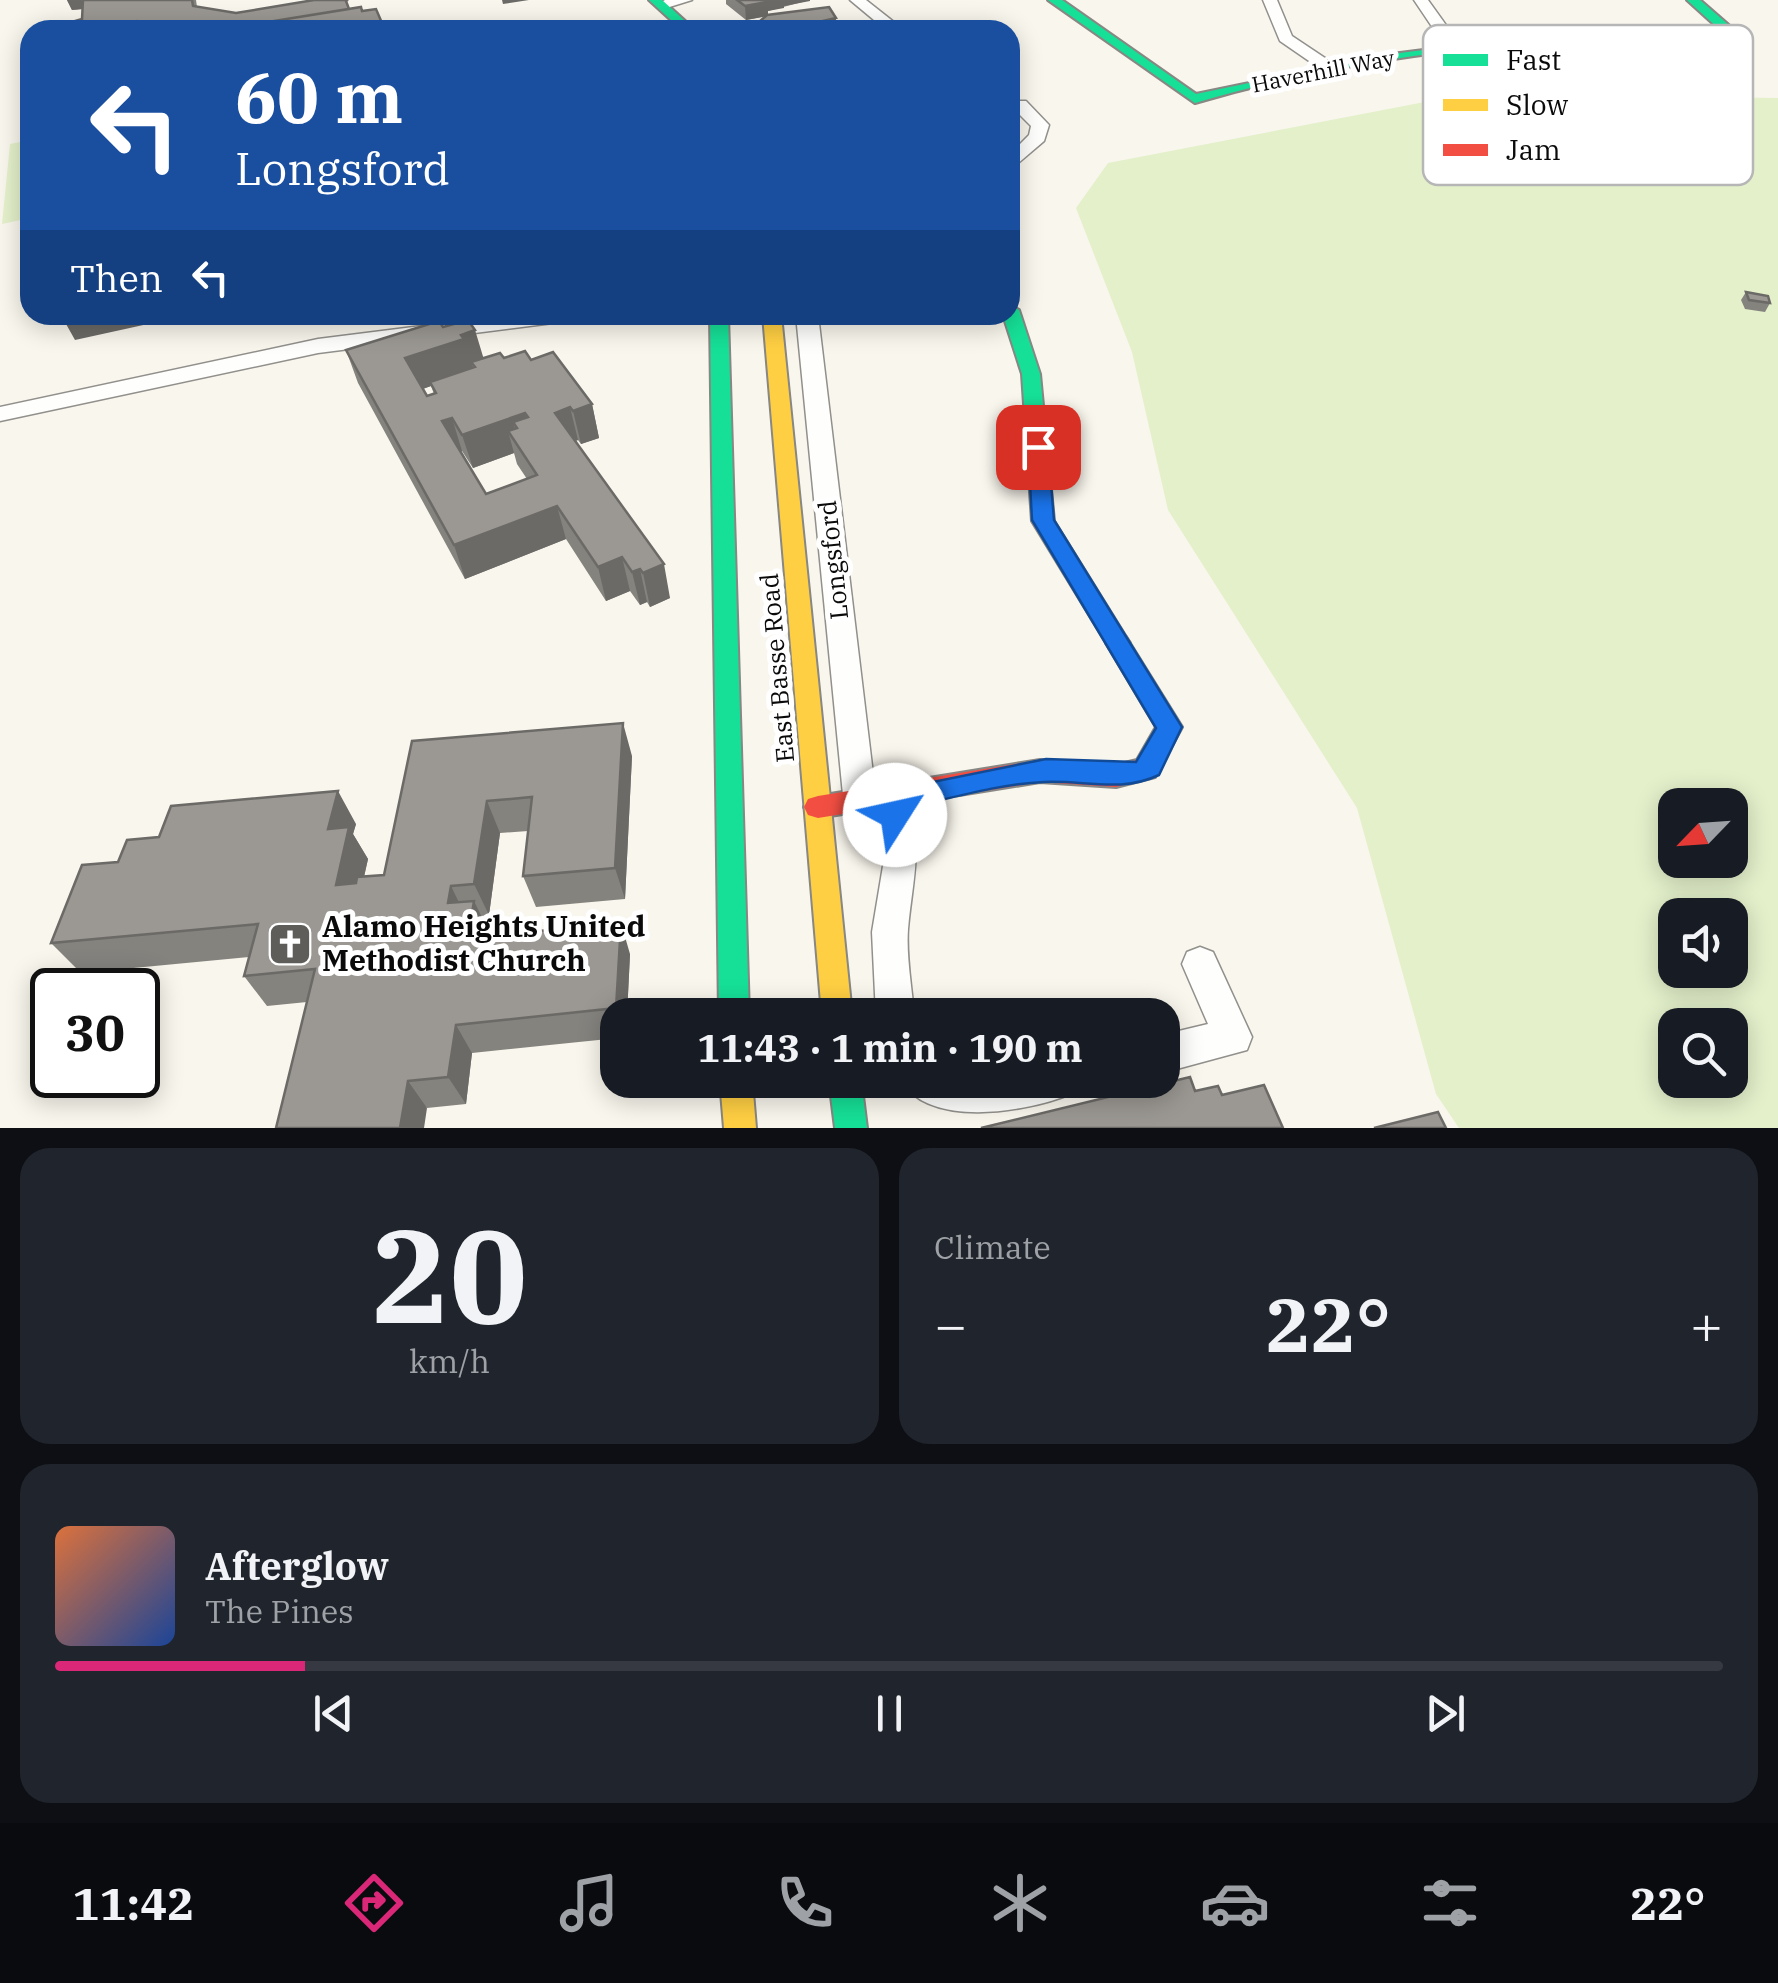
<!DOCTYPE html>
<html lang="en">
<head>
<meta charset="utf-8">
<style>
  :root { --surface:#171b24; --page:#20242c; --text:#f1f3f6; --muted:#9ea1a6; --line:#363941; --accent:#db2777 }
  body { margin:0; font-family:"IBM Plex Serif",serif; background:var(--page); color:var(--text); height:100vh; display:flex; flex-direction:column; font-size:38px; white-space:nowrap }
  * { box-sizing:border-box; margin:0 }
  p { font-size:32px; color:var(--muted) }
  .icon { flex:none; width:55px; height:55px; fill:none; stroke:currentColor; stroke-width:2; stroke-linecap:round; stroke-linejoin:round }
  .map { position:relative; height:1128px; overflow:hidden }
  .side { display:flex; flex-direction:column; gap:20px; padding:20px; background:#0d0f14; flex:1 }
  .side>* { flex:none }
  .hud { position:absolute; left:20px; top:20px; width:1000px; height:305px; border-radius:30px; box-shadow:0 5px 25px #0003; background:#1a4fa0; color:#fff; overflow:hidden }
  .needle { width:65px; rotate:245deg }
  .controls { position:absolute; left:1658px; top:788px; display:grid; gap:20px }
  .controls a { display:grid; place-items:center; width:90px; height:90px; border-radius:20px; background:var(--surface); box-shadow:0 5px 25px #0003; font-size:50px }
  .speed { position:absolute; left:30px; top:968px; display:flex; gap:20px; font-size:50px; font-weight:700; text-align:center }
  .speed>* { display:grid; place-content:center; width:130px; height:130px; border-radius:50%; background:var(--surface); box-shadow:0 5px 25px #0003; line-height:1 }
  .speed .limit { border:5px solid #111; border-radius:15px; background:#fff; color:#111 }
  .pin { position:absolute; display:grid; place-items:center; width:85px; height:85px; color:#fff; margin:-42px; border-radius:20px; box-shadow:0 5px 15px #0006 }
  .me { position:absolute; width:110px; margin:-55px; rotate:55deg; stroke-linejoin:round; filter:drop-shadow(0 0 8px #0008) }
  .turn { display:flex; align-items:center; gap:35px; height:210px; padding:0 50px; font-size:45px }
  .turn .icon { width:130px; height:130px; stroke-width:2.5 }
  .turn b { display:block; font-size:70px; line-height:85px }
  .then { display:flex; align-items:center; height:95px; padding:0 50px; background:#0003; gap:20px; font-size:38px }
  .big { font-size:75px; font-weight:800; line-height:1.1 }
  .side .tile { flex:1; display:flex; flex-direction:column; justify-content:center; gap:15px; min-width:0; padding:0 35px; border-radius:30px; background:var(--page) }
  .side .dial { align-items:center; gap:0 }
  .dial b { font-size:130px; line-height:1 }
  .song { display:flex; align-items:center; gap:30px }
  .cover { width:120px; height:120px; border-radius:15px; background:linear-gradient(135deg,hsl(20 70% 55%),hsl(220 70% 35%)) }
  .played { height:10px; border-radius:5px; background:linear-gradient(90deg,var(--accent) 15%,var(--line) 15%) }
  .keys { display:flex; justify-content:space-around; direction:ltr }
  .heat { display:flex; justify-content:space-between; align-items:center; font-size:55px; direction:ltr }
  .side .tiles { flex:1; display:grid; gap:20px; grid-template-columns:1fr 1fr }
  .tile:last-child { grid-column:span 2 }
  .trip { position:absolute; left:600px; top:998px; width:580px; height:100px; border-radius:30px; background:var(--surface); box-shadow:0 5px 25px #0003; font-weight:800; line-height:100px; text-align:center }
  .tabs { display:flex; height:160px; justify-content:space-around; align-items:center; background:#090b0e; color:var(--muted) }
  .tabs .icon { width:70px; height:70px }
  .tabs .active { color:var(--accent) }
  .tabs b { font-size:45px; color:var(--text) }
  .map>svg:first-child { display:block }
</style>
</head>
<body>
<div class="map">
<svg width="1778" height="1128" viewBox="0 0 1778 1128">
  <rect width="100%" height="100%" fill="#f9f6ed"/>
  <path fill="#e3f0ca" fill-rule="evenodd" d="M 1628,73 L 1701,97 L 1778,98 L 1778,1128 L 1459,1128 L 1436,1094 L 1357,808 L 1168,510 L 1132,352 L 1076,208 L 1108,163 L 1550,78 ZM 1675,805 L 1730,805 L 1730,860 L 1675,860 ZM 1675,915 L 1730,915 L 1730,970 L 1675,970 ZM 1675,1025 L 1730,1025 L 1730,1080 L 1675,1080 Z
    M 30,140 L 30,218 L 2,224 L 10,144 Z"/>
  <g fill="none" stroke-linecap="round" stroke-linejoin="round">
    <g stroke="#92908c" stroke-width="3">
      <path id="street" d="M 692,0 L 663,9 L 656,5 L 665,0 Z
        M 850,0 L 866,0 L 904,30 L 886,30 Z
        M 1263,0 L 1277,0 L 1292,36 L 1337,66 L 1337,72 L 1325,72 L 1280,41 Z
        M 1414,0 L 1428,0 L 1461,46 L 1459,49 L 1447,49 Z
        M 1010,101 L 1026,101 L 1049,125 L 1044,141 L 1010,170 L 1010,154 L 1029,135 L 1031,126 L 1016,111 L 1010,111 Z
        M 509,315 L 572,315 L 561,322 L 318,353 L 0,421 L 0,407 L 318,339 Z
        M 796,315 L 818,315 L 876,799 L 880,790 L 892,786 L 904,790 C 926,835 912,882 908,929 C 906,957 912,987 914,1015 L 876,1015 L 872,932 L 884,860 L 876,805 L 872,815 L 860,819 L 848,815 L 844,805 Z
        M 1200,947 L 1213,952 L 1252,1037 L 1247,1050 L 1162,1073 L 1162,1035 L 1208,1024 L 1182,964 L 1187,952 Z
        M 901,1080 L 1077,1080 L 1071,1094 C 1024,1113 928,1128 901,1080 Z"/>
    </g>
    <g stroke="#888783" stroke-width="4">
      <path id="fast" d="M 649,0 L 662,0 L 695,30 L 682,30 Z
        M 1048,0 L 1062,0 L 1196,94 L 1384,55 L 1511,39 L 1576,38 L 1693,49 L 1729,45 L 1729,38 L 1687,0 L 1700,0 L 1739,34 L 1742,48 L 1715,56 L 1693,57 C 1647,55 1602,45 1556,45 C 1446,45 1300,72 1195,103 Z
        M 1010,305 L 1019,310 L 1040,374 L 1054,521 L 1126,637 L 1130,643 L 1126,649 L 1110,649 L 1032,521 L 1022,374 L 1003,315 L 1010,315 Z
        M 710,315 L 728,315 L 749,1015 L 719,1015 Z
        M 829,1080 L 861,1080 L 867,1128 L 835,1128 Z"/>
    </g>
    <g stroke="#888783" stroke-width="4">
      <path id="slow" d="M 763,315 L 781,315 L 852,1015 L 822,1015 Z
        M 720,1080 L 752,1080 L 756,1128 L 724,1128 Z"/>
    </g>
    <g stroke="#888783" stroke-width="4">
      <path id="jam" d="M 1118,634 L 1126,637 L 1182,727 L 1155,777 L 1116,787 L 1040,782 L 818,818 L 808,815 L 804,807 L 808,799 L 818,796 L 1040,760 L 1116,765 L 1137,760 L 1156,727 L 1106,643 L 1110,637 Z"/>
    </g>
    <use href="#street" fill="#fefefc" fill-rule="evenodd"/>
    <use href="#fast" fill="#16e098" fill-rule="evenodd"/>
    <use href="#slow" fill="#ffcf43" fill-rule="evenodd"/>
    <use href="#jam" fill="#f24e42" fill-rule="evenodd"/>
  </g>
  <path fill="#85837e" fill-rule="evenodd" d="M 67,0 L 196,0 L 197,7 L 236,13 L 352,9 L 362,11 L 385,30 L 68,30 L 65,24 L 82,19 L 83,9 L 72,10 Z
    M 726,0 L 810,0 L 768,11 L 768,15 L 836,18 L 836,30 L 761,30 L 760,21 L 766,16 L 746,20 L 726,4 Z
    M 1746,292 L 1770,303 L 1765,312 L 1745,309 L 1741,300 Z
    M 443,327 L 483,358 L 504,358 L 531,360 L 592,404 L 599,438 L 581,444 L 578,440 L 575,441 L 670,598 L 650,607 L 647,602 L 640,605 L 630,591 L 606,601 L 566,539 L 465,579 L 358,383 L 346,350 ZM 431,386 L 434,394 L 427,396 L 423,389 ZM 461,451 L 462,451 L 473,468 L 514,453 L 517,464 L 527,479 L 486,494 Z
    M 412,741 L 632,756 L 625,899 L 536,907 L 523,876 L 528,831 L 500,833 L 489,915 L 481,916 L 489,932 L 488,936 L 630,954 L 627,1015 L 618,1015 L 618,1038 L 472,1053 L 466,1104 L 427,1108 L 307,1002 L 267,1006 L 244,976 L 249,957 L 81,973 L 51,943 L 118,862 L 356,824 L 353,834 L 368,859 L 364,877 L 384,875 Z"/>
  <path fill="#6c6a67" d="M 67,0 L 88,0 L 92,8 L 72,10 Z
    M 502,0 L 529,0 L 503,4 Z
    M 762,0 L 810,0 L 810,1 L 784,6 L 784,8 L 768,11 L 768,16 L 746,20 L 745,6 Z
    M 836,18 L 836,30 L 792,30 L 792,28 Z
    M 137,21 L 140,30 L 132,30 L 132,24 Z
    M 61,315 L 189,315 L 75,340 Z
    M 475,330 L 485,363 L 471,362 L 474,372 L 430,382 L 431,386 L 416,391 L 405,358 Z
    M 592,404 L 599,438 L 581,444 L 573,411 Z
    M 570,407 L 578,440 L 563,446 L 555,413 Z
    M 525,413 L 534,446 L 513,422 L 521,451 L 508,431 L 514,453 L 473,468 L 462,435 Z
    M 452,418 L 462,451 L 453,454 L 442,421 Z
    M 557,506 L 566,539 L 465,579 L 454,545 Z
    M 622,557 L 630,591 L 606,601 L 598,567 Z
    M 664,564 L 670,598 L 650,607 L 643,573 Z
    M 640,569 L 647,602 L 640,605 L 632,572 Z
    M 623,723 L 632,756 L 625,899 L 615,868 Z
    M 338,791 L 356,824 L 353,834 L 368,859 L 355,916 L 336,885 L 328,829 Z
    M 487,801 L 500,833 L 489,915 L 474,884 Z
    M 451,886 L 466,917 L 448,903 Z
    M 474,901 L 489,932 L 483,968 L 468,938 Z
    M 621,923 L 630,954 L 627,1015 L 618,1015 L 616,1008 Z
    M 456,1025 L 472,1053 L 466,1104 L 448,1077 Z
    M 408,1081 L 427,1108 L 424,1128 L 400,1128 Z"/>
  <path fill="#9b9893" stroke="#6c6a67" stroke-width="2.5" fill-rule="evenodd" d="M 83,0 L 192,0 L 193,6 L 236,13 L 314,0 L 348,0 L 346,1 L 349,9 L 218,30 L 181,30 L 137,21 L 132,24 L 132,30 L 82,30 L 82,25 L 65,24 L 82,19 Z
    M 737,0 L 764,0 L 767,2 L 745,6 Z
    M 361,7 L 362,11 L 376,9 L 385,30 L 218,30 Z
    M 829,7 L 836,18 L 792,28 L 760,21 L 767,15 Z
    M 1746,292 L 1768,296 L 1770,303 L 1749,300 Z
    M 468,320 L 475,330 L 461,335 L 464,339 L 405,358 L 427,396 L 436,393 L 430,382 L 475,367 L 471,362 L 500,353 L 504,358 L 525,351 L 531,360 L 553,352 L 592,404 L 573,411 L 570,407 L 555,413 L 664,564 L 643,573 L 640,569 L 632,572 L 622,557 L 598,567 L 557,506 L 454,545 L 346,350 L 439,321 L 443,327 ZM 525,413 L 528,417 L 513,422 L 517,428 L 508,431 L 537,475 L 486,494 L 442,421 L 452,418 L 462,435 Z
    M 623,723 L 615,868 L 523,876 L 532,797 L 487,801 L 474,884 L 451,886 L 448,903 L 474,901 L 468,938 L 621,923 L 616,1008 L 456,1025 L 448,1077 L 408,1081 L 400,1128 L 276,1128 L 315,969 L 244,976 L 258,924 L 51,943 L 82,865 L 118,862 L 127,840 L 159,837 L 171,806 L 338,791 L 328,829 L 349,827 L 336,885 L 356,883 L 357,877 L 384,875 L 412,741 Z
    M 1190,1077 L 1195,1091 L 1218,1086 L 1222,1095 L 1264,1085 L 1283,1128 L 981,1128 Z
    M 1438,1112 L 1446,1128 L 1374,1128 Z"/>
  <path fill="#1a73e8" stroke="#114b97" stroke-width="2.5" d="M 1038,440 L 1048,447 L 1054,520 L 1182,727 L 1159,775 C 1121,793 1084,780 1044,782 C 998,784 952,798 907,808 L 904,823 L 895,826 L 885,823 L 879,800 L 883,792 L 1046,759 L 1136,762 L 1156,728 L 1032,520 L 1028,447 Z"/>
  <defs>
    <g id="church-square" transform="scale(2.25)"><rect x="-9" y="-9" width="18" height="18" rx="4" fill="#5e5d59" stroke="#fff"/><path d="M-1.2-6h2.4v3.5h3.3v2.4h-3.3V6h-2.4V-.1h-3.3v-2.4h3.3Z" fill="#fff"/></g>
  </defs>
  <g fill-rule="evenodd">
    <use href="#church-square" x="290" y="944"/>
  </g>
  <g text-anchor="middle" stroke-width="10" stroke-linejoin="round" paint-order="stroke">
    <g font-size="22" fill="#0a0a0a" stroke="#fff">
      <text transform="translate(1323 71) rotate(-11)" y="8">Haverhill Way</text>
    </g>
    <g font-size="25" fill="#0a0a0a" stroke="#fff">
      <text transform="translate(833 560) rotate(-96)" y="9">Longsford</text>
      <text transform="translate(777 668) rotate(-95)" y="9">East Basse Road</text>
    </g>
    <g font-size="30" font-weight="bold" fill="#0a0a0a" stroke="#fff" text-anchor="start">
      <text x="322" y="937">Alamo Heights United<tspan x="322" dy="34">Methodist Church</tspan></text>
    </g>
  </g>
  <rect x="1423" y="25" width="330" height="160" rx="15" fill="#fff" stroke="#b6b6b6" stroke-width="2.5"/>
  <rect x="1443" y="54" width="45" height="12" fill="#16e098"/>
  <rect x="1443" y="99" width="45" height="12" fill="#ffcf43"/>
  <rect x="1443" y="144" width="45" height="12" fill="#f24e42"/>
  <g font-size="28" fill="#0a0a0a">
    <text x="1506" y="70">Fast</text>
    <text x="1506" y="115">Slow</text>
    <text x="1506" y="160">Jam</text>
  </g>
</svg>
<div class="controls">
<a><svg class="needle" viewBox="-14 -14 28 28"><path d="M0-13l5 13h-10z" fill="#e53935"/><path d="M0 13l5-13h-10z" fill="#9ea1a6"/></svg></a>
<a><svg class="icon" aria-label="sound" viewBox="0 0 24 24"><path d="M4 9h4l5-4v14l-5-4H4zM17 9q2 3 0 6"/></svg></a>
<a><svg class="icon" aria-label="search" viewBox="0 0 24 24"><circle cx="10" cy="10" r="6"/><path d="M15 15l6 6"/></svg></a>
</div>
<div class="speed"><div class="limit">30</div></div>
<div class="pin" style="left:1038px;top:447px;background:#d93025"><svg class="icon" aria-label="arrive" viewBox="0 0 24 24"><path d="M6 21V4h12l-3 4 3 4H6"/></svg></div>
<svg class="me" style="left:895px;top:815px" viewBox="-20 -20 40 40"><circle r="19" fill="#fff"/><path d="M0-13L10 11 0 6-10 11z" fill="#1a73e8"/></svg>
<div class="trip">11:43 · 1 min · 190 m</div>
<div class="hud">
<div class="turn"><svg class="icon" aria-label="left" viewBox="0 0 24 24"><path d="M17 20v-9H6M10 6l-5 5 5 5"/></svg><div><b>60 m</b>Longsford</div></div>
<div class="then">Then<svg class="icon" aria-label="left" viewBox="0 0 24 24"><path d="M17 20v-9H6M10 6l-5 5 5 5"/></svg></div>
</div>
</div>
<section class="side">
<div class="tiles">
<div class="tile dial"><b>20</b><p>km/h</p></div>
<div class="tile"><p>Climate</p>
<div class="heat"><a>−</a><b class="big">22°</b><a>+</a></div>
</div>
<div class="tile">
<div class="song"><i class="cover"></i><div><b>Afterglow</b><p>The Pines</p></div></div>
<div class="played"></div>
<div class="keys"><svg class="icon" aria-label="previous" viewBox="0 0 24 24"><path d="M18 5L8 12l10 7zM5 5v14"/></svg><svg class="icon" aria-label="pause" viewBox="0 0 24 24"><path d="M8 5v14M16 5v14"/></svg><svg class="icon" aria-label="next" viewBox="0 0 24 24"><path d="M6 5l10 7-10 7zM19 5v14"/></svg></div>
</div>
</div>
</section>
<nav class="tabs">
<b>11:42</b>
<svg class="icon active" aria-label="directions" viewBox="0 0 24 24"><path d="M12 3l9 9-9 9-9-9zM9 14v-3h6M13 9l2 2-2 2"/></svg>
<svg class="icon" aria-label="music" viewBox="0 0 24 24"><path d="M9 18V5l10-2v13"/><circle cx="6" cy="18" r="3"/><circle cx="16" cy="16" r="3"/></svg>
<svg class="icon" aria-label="phone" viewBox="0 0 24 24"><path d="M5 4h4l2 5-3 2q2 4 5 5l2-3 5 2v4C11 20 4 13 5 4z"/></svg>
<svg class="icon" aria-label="climate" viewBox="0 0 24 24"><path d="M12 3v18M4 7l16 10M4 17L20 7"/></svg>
<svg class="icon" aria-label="car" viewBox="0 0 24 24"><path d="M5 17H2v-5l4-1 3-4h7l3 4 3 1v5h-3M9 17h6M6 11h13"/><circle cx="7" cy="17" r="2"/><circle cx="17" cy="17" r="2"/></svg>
<svg class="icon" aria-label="filters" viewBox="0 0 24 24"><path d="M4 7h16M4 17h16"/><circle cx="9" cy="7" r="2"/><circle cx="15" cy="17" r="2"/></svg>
<b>22°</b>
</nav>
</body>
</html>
